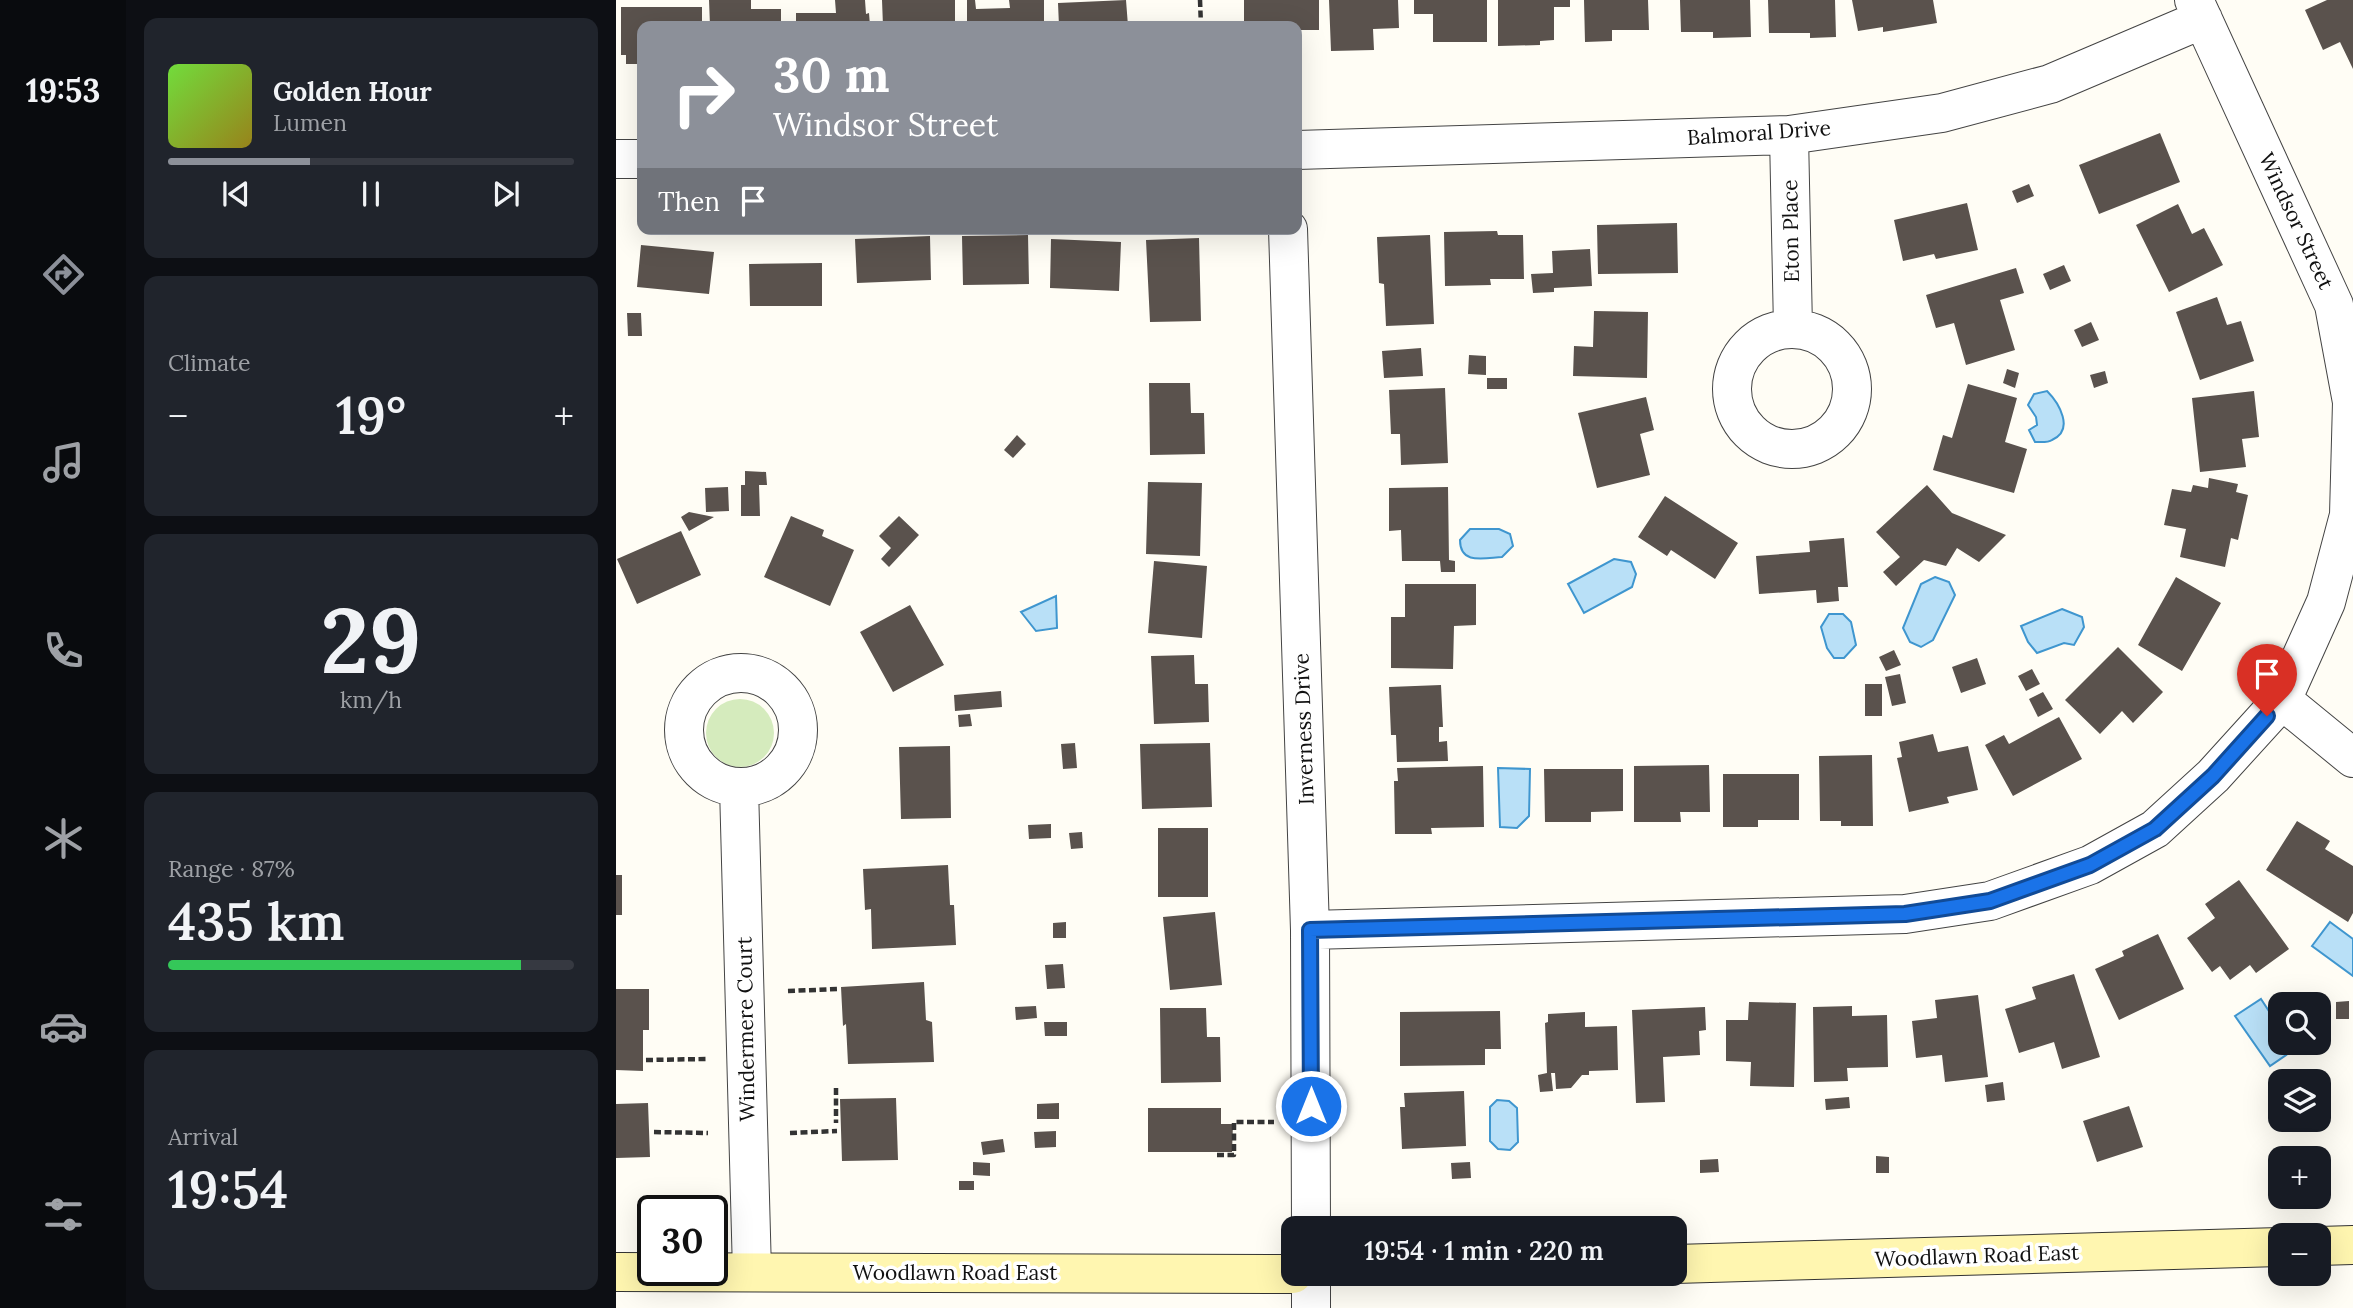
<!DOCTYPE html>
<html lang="en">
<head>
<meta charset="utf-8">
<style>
  :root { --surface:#171b24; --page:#20242c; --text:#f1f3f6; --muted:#9ea1a6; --line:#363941; --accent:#8c9099 }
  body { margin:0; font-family:Lora,serif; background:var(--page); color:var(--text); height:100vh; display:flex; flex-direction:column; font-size:26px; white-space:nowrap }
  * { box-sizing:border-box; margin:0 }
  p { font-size:23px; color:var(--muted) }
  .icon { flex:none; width:38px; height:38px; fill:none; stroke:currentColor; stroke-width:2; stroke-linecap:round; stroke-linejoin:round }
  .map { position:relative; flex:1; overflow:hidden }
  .panel { display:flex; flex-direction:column; gap:18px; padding:18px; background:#0d0f14; width:490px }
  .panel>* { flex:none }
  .banner { position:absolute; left:21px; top:21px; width:665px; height:214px; border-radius:14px; box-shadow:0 7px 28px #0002; background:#8c9099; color:#fff; overflow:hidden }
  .controls { position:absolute; left:1652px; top:992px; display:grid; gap:14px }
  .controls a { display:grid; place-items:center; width:63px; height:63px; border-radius:14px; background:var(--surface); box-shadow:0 7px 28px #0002; font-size:35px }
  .speed { position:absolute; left:21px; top:1195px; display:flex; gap:14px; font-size:35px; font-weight:700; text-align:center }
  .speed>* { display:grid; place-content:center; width:91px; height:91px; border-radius:50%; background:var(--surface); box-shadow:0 7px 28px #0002; line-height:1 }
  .speed .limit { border:4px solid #111; border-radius:10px; background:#fff; color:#111 }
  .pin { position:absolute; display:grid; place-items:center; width:60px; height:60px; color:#fff; margin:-72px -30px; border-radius:50% 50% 50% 0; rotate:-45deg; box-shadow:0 0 7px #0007 }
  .pin .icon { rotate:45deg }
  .me { position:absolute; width:77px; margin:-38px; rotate:0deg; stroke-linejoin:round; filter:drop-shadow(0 0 5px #0008) }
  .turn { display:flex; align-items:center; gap:24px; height:147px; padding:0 21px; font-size:32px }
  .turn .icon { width:91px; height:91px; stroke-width:2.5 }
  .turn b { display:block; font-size:49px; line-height:60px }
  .then { display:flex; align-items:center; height:66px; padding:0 21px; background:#0003; gap:14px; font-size:26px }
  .big { font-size:52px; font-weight:600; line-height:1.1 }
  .panel .tile { flex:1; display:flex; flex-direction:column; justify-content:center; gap:10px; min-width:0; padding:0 24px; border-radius:14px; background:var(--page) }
  .panel .dial { align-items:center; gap:0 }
  .dial b { font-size:91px; line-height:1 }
  .song { display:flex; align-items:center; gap:21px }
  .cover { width:84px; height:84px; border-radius:10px; background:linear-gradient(135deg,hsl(100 70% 55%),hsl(50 70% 35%)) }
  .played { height:7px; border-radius:4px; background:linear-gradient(90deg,var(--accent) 35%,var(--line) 35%) }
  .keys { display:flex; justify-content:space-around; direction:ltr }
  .heat { display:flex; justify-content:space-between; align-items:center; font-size:38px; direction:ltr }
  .charge { height:10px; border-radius:5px; background:linear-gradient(90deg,#34c759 87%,var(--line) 0) }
  .trip { position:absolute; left:665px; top:1216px; width:406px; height:70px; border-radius:14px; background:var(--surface); box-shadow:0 7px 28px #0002; font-weight:600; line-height:70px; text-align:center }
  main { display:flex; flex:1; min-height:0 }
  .menu { display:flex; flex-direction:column; width:126px; justify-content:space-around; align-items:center; background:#090b0e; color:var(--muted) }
  .menu .icon { width:49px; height:49px }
  .menu .on { color:var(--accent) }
  .menu b { font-size:32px; color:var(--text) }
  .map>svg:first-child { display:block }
</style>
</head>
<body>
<main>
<nav class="menu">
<b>19:53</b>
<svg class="icon on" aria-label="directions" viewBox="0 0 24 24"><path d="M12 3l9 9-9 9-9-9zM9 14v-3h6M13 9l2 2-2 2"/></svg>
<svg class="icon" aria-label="music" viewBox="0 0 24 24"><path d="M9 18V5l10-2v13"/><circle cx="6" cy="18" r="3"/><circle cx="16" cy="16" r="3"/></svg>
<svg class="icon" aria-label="phone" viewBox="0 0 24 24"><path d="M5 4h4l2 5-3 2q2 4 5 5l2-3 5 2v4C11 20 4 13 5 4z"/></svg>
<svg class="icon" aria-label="climate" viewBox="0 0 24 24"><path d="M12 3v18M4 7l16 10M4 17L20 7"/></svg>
<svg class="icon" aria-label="car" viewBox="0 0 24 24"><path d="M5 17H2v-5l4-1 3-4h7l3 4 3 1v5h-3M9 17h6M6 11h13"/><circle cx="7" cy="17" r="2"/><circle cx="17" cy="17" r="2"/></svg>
<svg class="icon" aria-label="filters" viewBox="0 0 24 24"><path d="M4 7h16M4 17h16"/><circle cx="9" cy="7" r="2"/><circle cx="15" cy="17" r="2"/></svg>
</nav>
<section class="panel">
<div class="tile">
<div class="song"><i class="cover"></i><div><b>Golden Hour</b><p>Lumen</p></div></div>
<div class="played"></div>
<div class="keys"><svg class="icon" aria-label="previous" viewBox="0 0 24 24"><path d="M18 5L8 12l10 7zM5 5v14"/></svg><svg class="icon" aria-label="pause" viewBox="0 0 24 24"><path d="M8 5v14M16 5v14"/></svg><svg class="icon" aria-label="next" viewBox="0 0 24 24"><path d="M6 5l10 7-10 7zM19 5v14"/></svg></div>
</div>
<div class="tile"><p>Climate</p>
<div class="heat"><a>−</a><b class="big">19°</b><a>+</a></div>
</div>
<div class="tile dial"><b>29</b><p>km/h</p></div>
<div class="tile"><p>Range · 87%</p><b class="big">435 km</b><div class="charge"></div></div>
<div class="tile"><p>Arrival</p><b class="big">19:54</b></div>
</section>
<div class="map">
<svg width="1737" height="1308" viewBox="0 0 1737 1308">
  <rect width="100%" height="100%" fill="#fffdf5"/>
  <path fill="#d5ebbd" d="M90 733a34 34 0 1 1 68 0a34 34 0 1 1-68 0Z"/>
  <path fill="#b9e0f7" stroke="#3f96cf" stroke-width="2" d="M 1431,391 C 1443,403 1459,430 1436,440 C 1432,443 1424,442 1419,442 L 1413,430 L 1421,425 L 1420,417 L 1412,405 L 1418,394 Z
    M 854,529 L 883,529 L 894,534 L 897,546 L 886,557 C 868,558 844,565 844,540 Z
    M 998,559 L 1015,562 L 1020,574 L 1016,587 L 968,613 L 952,584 Z
    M 1319,577 L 1333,582 L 1339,595 L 1317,640 L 1305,647 L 1294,642 L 1287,628 L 1305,584 Z
    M 440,596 L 441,628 L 420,631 L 405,612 Z
    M 1446,609 L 1466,617 L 1468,627 L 1458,645 L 1448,643 L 1421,653 L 1412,642 L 1405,626 Z
    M 1213,614 L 1227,614 L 1235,622 L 1240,645 L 1228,658 L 1218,658 L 1211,648 L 1205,627 Z
    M 882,768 L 914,769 L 913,816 L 901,828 L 884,827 Z
    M 1714,922 L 1737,939 L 1737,976 L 1696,946 Z
    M 1645,999 L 1664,1028 L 1664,1043 L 1675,1043 L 1679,1049 L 1654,1066 L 1619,1016 Z
    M 881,1100 L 893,1101 L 901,1108 L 902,1142 L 894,1150 L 882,1149 L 874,1141 L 874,1107 Z"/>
  <path fill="#5a524d" d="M 93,0 L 135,0 L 135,9 L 165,9 L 165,26 L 94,26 Z
    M 219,0 L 249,0 L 250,14 L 253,13 L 254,26 L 180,26 L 180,13 L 220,13 Z
    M 266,0 L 339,0 L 339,26 L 267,26 Z
    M 351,0 L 359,0 L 360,9 L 394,8 L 393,0 L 428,0 L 428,26 L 351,26 Z
    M 510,0 L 512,26 L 443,26 L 442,3 Z
    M 628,0 L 703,0 L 703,30 L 681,30 L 681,26 L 628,26 Z
    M 713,0 L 782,0 L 783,28 L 757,29 L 758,50 L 715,51 Z
    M 798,0 L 871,0 L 871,42 L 817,42 L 817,14 L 798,14 Z
    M 882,0 L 954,0 L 954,7 L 938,7 L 938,40 L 924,41 L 924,45 L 882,46 Z
    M 968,0 L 1032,0 L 1033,30 L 996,30 L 996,41 L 969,42 Z
    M 1064,0 L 1134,0 L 1135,37 L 1097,38 L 1097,32 L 1065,32 Z
    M 1152,0 L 1219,0 L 1220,37 L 1194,38 L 1194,33 L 1153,33 Z
    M 1236,0 L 1317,0 L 1321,23 L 1267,32 L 1267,27 L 1242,31 Z
    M 1711,0 L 1737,0 L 1737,69 L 1724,42 L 1707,50 L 1689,10 Z
    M 5,7 L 86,7 L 86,26 L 26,26 L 26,64 L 10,64 L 10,55 L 5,55 Z
    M 1544,133 L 1564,182 L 1483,214 L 1463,165 Z
    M 1413,184 L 1418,196 L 1401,203 L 1396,191 Z
    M 1351,203 L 1362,250 L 1320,259 L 1318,254 L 1287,261 L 1278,220 Z
    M 1562,204 L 1576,234 L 1588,228 L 1607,265 L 1553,292 L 1520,225 Z
    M 1061,223 L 1062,273 L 982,274 L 981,225 Z
    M 881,231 L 882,235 L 907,235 L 908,279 L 874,279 L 875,285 L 829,286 L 828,232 Z
    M 412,235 L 413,284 L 347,285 L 346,236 Z
    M 814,235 L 818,324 L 770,326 L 768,284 L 763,283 L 761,237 Z
    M 314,236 L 315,280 L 241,283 L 239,239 Z
    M 583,238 L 585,321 L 534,322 L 530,240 Z
    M 435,239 L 505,242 L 503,291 L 434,288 Z
    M 25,245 L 98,252 L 93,294 L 21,287 Z
    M 974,249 L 976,286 L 938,288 L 938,292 L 917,293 L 915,274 L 937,273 L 936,251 Z
    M 206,263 L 206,306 L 134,306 L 133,264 Z
    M 1448,265 L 1455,281 L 1434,290 L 1427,274 Z
    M 1400,268 L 1408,293 L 1384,300 L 1399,350 L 1350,365 L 1338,323 L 1320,328 L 1310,295 Z
    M 1601,297 L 1611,325 L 1625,321 L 1638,361 L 1584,380 L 1560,312 Z
    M 978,311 L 1032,312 L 1031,378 L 957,376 L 958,346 L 977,347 Z
    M 11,313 L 25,313 L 26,336 L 12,336 Z
    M 1475,322 L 1483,340 L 1466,347 L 1458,330 Z
    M 805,348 L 807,376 L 768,378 L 766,351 Z
    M 853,355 L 870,356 L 870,375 L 852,374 Z
    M 1391,369 L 1403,373 L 1399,388 L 1387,383 Z
    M 1489,371 L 1492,383 L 1478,388 L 1474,375 Z
    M 871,378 L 891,378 L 891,389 L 871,389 Z
    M 533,383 L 574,383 L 575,413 L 588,413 L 589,454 L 534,455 Z
    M 1352,384 L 1401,398 L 1389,442 L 1411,449 L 1398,493 L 1317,470 L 1327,435 L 1336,438 Z
    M 829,388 L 832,463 L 785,465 L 784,434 L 775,434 L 773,390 Z
    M 1638,391 L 1643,437 L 1626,439 L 1630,467 L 1584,472 L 1576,398 Z
    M 1030,397 L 1038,430 L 1024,434 L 1034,475 L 981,488 L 962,413 Z
    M 401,435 L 410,444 L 397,458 L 388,450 Z
    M 129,471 L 150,472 L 151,485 L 143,485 L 144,516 L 125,516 L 125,485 L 129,485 Z
    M 1593,478 L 1622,484 L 1620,492 L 1632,495 L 1622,540 L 1615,538 L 1609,567 L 1564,557 L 1570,529 L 1548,525 L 1556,489 L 1575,492 L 1577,485 L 1592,488 Z
    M 532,482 L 586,483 L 584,556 L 530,554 Z
    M 1311,485 L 1336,513 L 1390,535 L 1363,562 L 1341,548 L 1330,566 L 1308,560 L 1280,586 L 1267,572 L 1284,557 L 1260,532 Z
    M 112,487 L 113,511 L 90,512 L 89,488 Z
    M 832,487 L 833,560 L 839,561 L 839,572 L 825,572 L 824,561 L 786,561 L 785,530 L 773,531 L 773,488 Z
    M 1049,496 L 1122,543 L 1099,579 L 1055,550 L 1051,556 L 1022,537 Z
    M 73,512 L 98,517 L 73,531 L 65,517 Z
    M 175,516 L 208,530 L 206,536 L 238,550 L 214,606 L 148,577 Z
    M 283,516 L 303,535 L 273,567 L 265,559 L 275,548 L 263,536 Z
    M 65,531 L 85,575 L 21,604 L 1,559 Z
    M 1228,538 L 1232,587 L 1222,587 L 1223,601 L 1201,603 L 1200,590 L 1143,594 L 1140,556 L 1194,552 L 1193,541 Z
    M 538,561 L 591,566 L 586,638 L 532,633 Z
    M 1560,577 L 1605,603 L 1566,671 L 1522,645 Z
    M 789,584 L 860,584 L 860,625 L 838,626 L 837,669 L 775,668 L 775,617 L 789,617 Z
    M 294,605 L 328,665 L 277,692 L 244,632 Z
    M 1502,647 L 1547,692 L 1517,723 L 1506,711 L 1484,734 L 1449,700 Z
    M 1278,650 L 1285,665 L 1270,671 L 1263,657 Z
    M 578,655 L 579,684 L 592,684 L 593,722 L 538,724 L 535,656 Z
    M 1361,658 L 1370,684 L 1345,693 L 1336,667 Z
    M 1416,669 L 1424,684 L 1410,691 L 1402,676 Z
    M 1284,674 L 1290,703 L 1276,706 L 1269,677 Z
    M 1249,684 L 1266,684 L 1266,716 L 1249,716 Z
    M 825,685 L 827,727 L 823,727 L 823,742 L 831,741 L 832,761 L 781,762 L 780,735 L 775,735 L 773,687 Z
    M 385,691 L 386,707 L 339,711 L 338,695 Z
    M 1427,692 L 1437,709 L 1422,717 L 1413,699 Z
    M 354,714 L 356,726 L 343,727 L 342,715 Z
    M 1443,717 L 1466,759 L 1397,796 L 1369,745 L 1388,735 L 1393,744 Z
    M 1317,734 L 1322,752 L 1352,746 L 1362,790 L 1331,797 L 1333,803 L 1293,812 L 1281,758 L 1286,757 L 1283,742 Z
    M 459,743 L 461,768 L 447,769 L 445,744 Z
    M 594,743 L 596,807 L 526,809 L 524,744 Z
    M 334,746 L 335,818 L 285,819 L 283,747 Z
    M 1256,755 L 1257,826 L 1225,826 L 1225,821 L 1204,821 L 1203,756 Z
    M 1093,765 L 1094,812 L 1064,812 L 1065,822 L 1018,822 L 1018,766 Z
    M 867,766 L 868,827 L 815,828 L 816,834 L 779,834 L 778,781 L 782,781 L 781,768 Z
    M 928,769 L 1007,769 L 1007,811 L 975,812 L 975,822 L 929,822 Z
    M 1107,774 L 1183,774 L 1183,820 L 1142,820 L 1142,827 L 1107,827 Z
    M 1681,821 L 1714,841 L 1709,849 L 1737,866 L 1737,913 L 1732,922 L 1650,870 Z
    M 435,824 L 435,838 L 413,839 L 412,825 Z
    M 542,828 L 592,828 L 592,897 L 542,897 Z
    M 466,832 L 467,848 L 455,849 L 453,833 Z
    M 332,865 L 334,905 L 338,905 L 340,945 L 256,949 L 255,909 L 249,910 L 247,869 Z
    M 0,875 L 6,875 L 6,915 L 0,915 Z
    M 1623,880 L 1673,949 L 1640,973 L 1634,965 L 1614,980 L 1604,966 L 1596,972 L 1571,938 L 1599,918 L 1589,904 Z
    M 599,912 L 606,985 L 554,990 L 547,917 Z
    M 450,922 L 450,938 L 437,938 L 437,923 Z
    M 1542,934 L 1568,989 L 1503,1020 L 1479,969 L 1508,956 L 1506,951 Z
    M 447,964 L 449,988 L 431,989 L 429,965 Z
    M 1458,974 L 1484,1057 L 1446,1069 L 1438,1042 L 1403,1053 L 1389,1009 L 1420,999 L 1416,987 Z
    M 308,982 L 310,1020 L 316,1022 L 318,1062 L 232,1064 L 230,1024 L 227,1026 L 225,987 Z
    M 0,989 L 33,989 L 33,1030 L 27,1030 L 27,1071 L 0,1070 Z
    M 1362,995 L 1372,1077 L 1329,1082 L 1326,1055 L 1300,1058 L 1296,1021 L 1321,1018 L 1319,1000 Z
    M 1733,1001 L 1733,1019 L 1720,1019 L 1720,1002 Z
    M 1133,1002 L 1180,1003 L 1178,1087 L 1134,1086 L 1135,1062 L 1110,1061 L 1110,1020 L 1132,1020 Z
    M 420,1006 L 421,1018 L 400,1020 L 399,1007 Z
    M 1236,1006 L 1236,1016 L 1271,1015 L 1272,1067 L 1231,1068 L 1232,1081 L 1198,1082 L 1197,1007 Z
    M 1089,1007 L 1090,1030 L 1083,1031 L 1084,1055 L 1047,1057 L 1049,1102 L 1020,1103 L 1016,1010 Z
    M 544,1008 L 590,1008 L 591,1037 L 604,1037 L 605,1082 L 545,1083 Z
    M 884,1011 L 885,1049 L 869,1049 L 869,1065 L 784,1066 L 784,1012 Z
    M 969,1012 L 969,1027 L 1001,1026 L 1002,1070 L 973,1071 L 973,1075 L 966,1075 L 955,1088 L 940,1089 L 939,1073 L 935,1073 L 937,1091 L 924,1092 L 922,1075 L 931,1073 L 929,1023 L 932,1022 L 932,1014 Z
    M 428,1022 L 451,1022 L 451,1036 L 429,1036 Z
    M 1387,1082 L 1389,1100 L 1371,1102 L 1369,1085 Z
    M 848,1091 L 850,1146 L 786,1149 L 784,1107 L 789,1107 L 788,1093 Z
    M 1233,1097 L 1234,1108 L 1210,1110 L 1209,1099 Z
    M 280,1098 L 282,1160 L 226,1161 L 224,1099 Z
    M 32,1103 L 34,1157 L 0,1158 L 0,1104 Z
    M 443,1103 L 443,1119 L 421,1119 L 421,1104 Z
    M 1513,1106 L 1527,1147 L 1481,1162 L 1467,1121 Z
    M 532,1108 L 605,1108 L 605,1124 L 617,1124 L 616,1152 L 532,1152 Z
    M 440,1131 L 440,1147 L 419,1148 L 418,1132 Z
    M 387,1139 L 389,1152 L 367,1155 L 365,1142 Z
    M 1260,1156 L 1273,1157 L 1273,1173 L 1260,1173 Z
    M 1102,1159 L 1103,1172 L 1084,1173 L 1084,1160 Z
    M 357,1162 L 374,1163 L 374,1176 L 357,1175 Z
    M 854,1162 L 855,1178 L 836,1179 L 835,1163 Z
    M 343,1181 L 358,1181 L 358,1190 L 343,1190 Z"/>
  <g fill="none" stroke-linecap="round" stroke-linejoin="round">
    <g stroke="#444" stroke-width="40">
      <path id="minor" d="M 1173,135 L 1177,328
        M 681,150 L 1173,135 L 1326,113 L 1434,84 L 1587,19
        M 0,159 L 26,159
        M 672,229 L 694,930 L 695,1228
        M1116 389a60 60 0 1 1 120 0a60 60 0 1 1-120 0Z
        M68 730a57 57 0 1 1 114 0a57 57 0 1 1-114 0Z
        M 1666,700 L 1737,758
        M 123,787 L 136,1272
        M 694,930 L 1289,914 L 1374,901 L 1474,865 L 1539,829 L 1597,776 L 1666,700 L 1710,602 L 1733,515 L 1736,402 L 1718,305 L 1578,0
        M 695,1274 L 695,1308"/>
    </g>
    <g stroke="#333" stroke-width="40">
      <path id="secondary" d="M 1703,1246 L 1737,1245
        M 1059,1264 L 1664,1247
        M 0,1272 L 677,1274"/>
    </g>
    <path stroke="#333" stroke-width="4.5" stroke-dasharray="7 3.5" stroke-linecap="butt" d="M 584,0 L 585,26
      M 172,991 L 222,989
      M 30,1060 L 90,1059
      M 220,1088 L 220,1123
      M 38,1132 L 92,1133
      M 174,1133 L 221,1131
      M 601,1155 L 618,1155 L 618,1122 L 658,1122"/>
    <use href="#minor" stroke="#fff" stroke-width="38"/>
    <use href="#secondary" stroke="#fff6b0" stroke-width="38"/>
  </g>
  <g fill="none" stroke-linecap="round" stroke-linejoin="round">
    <g stroke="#114b97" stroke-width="18">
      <path id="route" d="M 695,1106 L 694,930 L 1289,914 L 1374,901 L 1474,865 L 1539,829 L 1597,776 L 1651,716"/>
    </g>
    <use href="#route" stroke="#1a73e8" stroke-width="12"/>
  </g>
  <g text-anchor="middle" stroke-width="7" stroke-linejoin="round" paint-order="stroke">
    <g font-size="21" fill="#111" stroke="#fff">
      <text transform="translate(1143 133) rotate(-4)" y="7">Balmoral Drive</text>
      <text transform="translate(1680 221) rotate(65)" y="7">Windsor Street</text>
      <text transform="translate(1175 231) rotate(-91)" y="7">Eton Place</text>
      <text transform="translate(688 729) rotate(-92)" y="7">Inverness Drive</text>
      <text transform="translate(130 1029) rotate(-91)" y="7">Windermere Court</text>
      <text transform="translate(1361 1256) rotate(-2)" y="7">Woodlawn Road East</text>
      <text x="339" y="1280">Woodlawn Road East</text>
    </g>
  </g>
</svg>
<div class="controls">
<a><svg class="icon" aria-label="search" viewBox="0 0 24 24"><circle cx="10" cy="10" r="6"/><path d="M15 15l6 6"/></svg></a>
<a><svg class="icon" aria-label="layers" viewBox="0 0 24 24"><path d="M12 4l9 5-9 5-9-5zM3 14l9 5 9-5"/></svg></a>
<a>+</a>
<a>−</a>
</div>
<div class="speed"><div class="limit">30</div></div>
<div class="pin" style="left:1651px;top:716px;background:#d93025"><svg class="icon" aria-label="arrive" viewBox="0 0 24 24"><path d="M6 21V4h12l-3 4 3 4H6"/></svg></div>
<svg class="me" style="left:695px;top:1106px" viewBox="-20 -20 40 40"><circle r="17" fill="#1a73e8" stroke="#fff" stroke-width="3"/><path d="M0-11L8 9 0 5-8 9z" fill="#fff"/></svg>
<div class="trip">19:54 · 1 min · 220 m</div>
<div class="banner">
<div class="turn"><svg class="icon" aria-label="right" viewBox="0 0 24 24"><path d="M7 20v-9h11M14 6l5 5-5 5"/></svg><div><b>30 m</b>Windsor Street</div></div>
<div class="then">Then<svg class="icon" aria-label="arrive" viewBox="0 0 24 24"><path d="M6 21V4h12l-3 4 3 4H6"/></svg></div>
</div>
</div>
</main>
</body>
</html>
